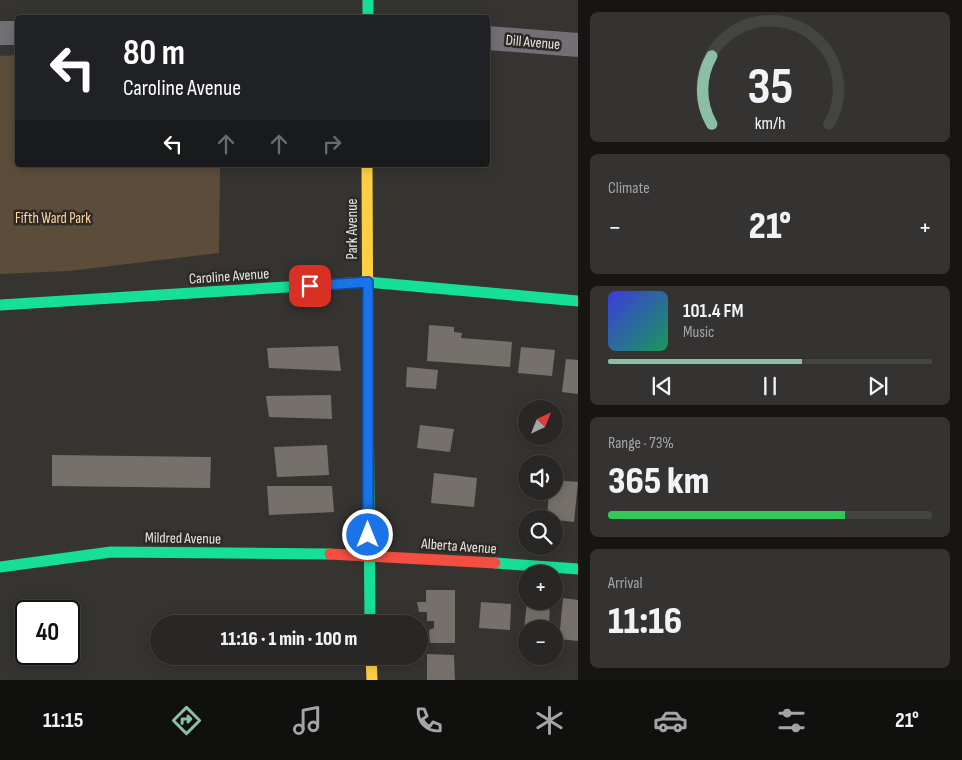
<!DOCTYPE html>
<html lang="en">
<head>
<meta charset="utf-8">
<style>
  :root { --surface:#282725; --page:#343332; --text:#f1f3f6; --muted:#a5a5a7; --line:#444442; --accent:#8abfa5 }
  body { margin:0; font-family:"Sofia Sans Condensed",sans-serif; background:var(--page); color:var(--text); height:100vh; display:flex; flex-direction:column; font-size:19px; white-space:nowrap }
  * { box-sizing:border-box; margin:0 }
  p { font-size:16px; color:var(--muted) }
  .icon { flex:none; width:28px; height:28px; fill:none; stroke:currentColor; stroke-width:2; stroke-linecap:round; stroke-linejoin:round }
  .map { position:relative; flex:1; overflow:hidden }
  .details { display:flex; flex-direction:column; gap:12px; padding:12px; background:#161514; width:384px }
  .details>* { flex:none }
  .banner { position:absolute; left:15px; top:15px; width:475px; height:152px; border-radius:5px; box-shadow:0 2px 12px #0003,0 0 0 1px var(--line); background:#202124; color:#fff; overflow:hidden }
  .needle { width:32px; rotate:43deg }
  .controls { position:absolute; left:518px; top:400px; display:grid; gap:10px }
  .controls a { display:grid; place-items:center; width:45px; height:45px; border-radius:50%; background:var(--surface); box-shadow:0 2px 12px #0003,0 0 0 1px var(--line); font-size:25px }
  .speed { position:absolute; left:15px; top:600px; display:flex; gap:10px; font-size:25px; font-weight:700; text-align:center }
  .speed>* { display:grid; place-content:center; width:65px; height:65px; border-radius:50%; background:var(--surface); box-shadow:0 2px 12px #0003,0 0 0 1px var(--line); line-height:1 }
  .speed .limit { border:2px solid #111; border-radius:8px; background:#fff; color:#111 }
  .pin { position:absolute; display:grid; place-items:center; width:42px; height:42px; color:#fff; margin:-21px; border-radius:10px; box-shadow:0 2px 8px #0006 }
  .me { position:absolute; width:55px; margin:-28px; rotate:0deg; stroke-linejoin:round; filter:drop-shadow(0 0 4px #0008) }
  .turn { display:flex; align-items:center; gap:18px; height:105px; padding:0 25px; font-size:22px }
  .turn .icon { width:65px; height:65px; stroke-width:2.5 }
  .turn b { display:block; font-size:35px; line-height:42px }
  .lanes { display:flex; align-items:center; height:48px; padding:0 25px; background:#0003; justify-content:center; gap:25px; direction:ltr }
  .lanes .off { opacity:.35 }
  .big { font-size:38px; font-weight:800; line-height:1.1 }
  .details .widget { flex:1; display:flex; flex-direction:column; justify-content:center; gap:8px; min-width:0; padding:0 18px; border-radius:8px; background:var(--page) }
  .details .dial { align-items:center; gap:0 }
  .dial svg { height:130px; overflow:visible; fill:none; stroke:var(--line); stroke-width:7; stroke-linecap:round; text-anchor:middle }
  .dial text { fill:var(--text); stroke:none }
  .song { display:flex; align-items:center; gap:15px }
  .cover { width:60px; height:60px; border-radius:8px; background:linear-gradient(135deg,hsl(240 70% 55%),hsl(150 70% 35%)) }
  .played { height:5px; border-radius:2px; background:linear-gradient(90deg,var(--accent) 60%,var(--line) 60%) }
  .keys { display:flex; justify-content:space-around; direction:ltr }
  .heat { display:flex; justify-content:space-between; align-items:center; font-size:28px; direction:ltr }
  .charge { height:8px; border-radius:4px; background:linear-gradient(90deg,#34c759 73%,var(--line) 0) }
  .trip { position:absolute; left:150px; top:615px; width:278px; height:50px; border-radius:25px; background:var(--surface); box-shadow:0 2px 12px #0003,0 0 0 1px var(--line); font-weight:800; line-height:50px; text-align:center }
  .menu { display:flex; height:80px; justify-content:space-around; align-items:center; background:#10100f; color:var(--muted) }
  .menu .icon { width:35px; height:35px }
  .menu .on { color:var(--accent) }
  .menu b { font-size:22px; color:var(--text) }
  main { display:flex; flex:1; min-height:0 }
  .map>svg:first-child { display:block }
</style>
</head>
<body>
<main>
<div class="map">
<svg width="579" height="680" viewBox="0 0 579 680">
  <rect width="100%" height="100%" fill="#363431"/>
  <path fill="#5c4d3b" d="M 17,55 L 18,165 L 220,165 L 219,253 L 69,271 L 0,274 L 0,56 Z"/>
  <path fill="#76706a" d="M 429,325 L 454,327 L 454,332 L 462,333 L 461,338 L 512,342 L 510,367 L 427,361 Z
    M 338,346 L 341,371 L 269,368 L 267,348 Z
    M 521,347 L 555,350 L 552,376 L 518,373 Z
    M 566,359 L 579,360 L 579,394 L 562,392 Z
    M 407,367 L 438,370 L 436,389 L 406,387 Z
    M 331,395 L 332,419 L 269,417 L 266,396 Z
    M 420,425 L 454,429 L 450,452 L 417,448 Z
    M 327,445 L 329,475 L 277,477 L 274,447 Z
    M 52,455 L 211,457 L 210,488 L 52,486 Z
    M 434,473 L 477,478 L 474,507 L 431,503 Z
    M 554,480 L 578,482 L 574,522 L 547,519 L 549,491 L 554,491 Z
    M 267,486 L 332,486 L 334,512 L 269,515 Z
    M 426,590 L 455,590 L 455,643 L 430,643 L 429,630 L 434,628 L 434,621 L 427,621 L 427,612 L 419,612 L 417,602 L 426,602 Z
    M 563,598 L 579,600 L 579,641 L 559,639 Z
    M 527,601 L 550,601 L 549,629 L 526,629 L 526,640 L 523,640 Z
    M 481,602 L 511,604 L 510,630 L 479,628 Z
    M 427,654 L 454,655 L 455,680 L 427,680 Z"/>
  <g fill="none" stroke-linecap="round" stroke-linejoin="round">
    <path stroke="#736f77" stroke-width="24" d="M 0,33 L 18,33
      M 488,38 L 579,45"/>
    <path stroke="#16e098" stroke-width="11" d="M 368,0 L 368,18
      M 0,305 L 367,282 L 579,301
      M 368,378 L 370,624
      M 495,563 L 579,569
      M 0,567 L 111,552 L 330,554"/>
    <path stroke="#ffcf43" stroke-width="11" d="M 367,165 L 368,378
      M 371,656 L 372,680"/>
    <path stroke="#f24e42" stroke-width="11" d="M 330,554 L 495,563"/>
  </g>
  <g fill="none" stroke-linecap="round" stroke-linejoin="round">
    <g stroke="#114b97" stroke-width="12">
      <path id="route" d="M 310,286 L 368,282 L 368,535"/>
    </g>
    <use href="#route" stroke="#1a73e8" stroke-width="9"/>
  </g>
  <g text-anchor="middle" stroke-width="5" stroke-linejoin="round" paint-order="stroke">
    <g font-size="15" fill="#e7e5e2" stroke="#2d2a25">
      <text transform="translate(533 42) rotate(5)" y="5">Dill Avenue</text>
      <text transform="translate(352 229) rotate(-90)" y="5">Park Avenue</text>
      <text transform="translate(229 276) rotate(-4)" y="5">Caroline Avenue</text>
      <text transform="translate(183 538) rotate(1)" y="5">Mildred Avenue</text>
      <text transform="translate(459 546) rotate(4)" y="5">Alberta Avenue</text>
    </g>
    <g font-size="15" fill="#ffd5a4" stroke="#2d2a25">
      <text x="53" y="223">Fifth Ward Park</text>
    </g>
  </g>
</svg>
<div class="controls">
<a><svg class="needle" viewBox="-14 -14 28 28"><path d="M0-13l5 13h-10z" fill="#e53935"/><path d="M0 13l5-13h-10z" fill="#a5a5a7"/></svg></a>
<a><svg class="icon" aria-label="sound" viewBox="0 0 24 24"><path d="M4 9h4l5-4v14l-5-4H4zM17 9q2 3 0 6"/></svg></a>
<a><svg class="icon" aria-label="search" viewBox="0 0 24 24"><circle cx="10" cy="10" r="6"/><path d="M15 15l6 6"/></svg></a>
<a>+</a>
<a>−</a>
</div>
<div class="speed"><div class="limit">40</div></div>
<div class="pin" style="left:310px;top:286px;background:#d93025"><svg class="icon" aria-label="arrive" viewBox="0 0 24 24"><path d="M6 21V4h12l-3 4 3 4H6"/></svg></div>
<svg class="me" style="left:368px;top:535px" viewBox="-20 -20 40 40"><circle r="17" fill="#1a73e8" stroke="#fff" stroke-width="3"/><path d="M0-11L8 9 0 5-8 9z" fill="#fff"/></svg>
<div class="trip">11:16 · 1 min · 100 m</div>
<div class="banner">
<div class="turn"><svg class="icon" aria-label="left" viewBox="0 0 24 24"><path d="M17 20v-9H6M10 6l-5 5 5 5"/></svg><div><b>80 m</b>Caroline Avenue</div></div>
<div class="lanes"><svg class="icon" aria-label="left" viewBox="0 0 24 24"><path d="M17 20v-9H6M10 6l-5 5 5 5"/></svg><svg class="icon off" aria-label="ahead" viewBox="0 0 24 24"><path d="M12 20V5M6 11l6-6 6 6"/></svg><svg class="icon off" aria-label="ahead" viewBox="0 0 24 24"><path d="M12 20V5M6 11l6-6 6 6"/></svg><svg class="icon off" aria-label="right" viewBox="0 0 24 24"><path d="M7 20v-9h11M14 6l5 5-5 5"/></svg></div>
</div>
</div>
<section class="details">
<div class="widget dial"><svg viewBox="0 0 100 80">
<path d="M14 69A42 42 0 1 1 86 69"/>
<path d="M14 69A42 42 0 0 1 14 27" stroke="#8abfa5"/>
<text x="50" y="56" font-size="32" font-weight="700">35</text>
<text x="50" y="72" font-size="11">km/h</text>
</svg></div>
<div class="widget"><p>Climate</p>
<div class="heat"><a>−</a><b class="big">21°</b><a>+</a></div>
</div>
<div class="widget">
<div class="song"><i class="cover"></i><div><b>101.4 FM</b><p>Music</p></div></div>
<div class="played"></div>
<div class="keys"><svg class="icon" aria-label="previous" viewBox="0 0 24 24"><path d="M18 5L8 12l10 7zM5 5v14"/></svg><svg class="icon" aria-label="pause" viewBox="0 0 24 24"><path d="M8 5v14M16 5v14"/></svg><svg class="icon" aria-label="next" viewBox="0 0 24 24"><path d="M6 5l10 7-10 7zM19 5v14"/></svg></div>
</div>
<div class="widget"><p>Range · 73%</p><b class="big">365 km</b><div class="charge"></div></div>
<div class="widget"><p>Arrival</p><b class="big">11:16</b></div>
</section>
</main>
<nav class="menu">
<b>11:15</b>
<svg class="icon on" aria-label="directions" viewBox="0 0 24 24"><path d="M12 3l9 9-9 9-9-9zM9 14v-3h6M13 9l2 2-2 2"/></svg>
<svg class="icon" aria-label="music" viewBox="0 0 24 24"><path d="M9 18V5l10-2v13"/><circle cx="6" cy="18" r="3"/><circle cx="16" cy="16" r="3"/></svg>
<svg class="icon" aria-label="phone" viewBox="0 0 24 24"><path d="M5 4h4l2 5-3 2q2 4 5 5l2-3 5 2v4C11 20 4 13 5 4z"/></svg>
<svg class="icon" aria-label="climate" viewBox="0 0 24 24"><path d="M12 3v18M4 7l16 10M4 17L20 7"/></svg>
<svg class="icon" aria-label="car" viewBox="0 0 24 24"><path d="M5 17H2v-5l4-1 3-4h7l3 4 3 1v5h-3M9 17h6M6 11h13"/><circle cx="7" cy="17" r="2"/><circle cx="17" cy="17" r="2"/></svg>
<svg class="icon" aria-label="filters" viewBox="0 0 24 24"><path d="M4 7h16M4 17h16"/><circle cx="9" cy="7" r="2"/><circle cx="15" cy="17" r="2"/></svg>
<b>21°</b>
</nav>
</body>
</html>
